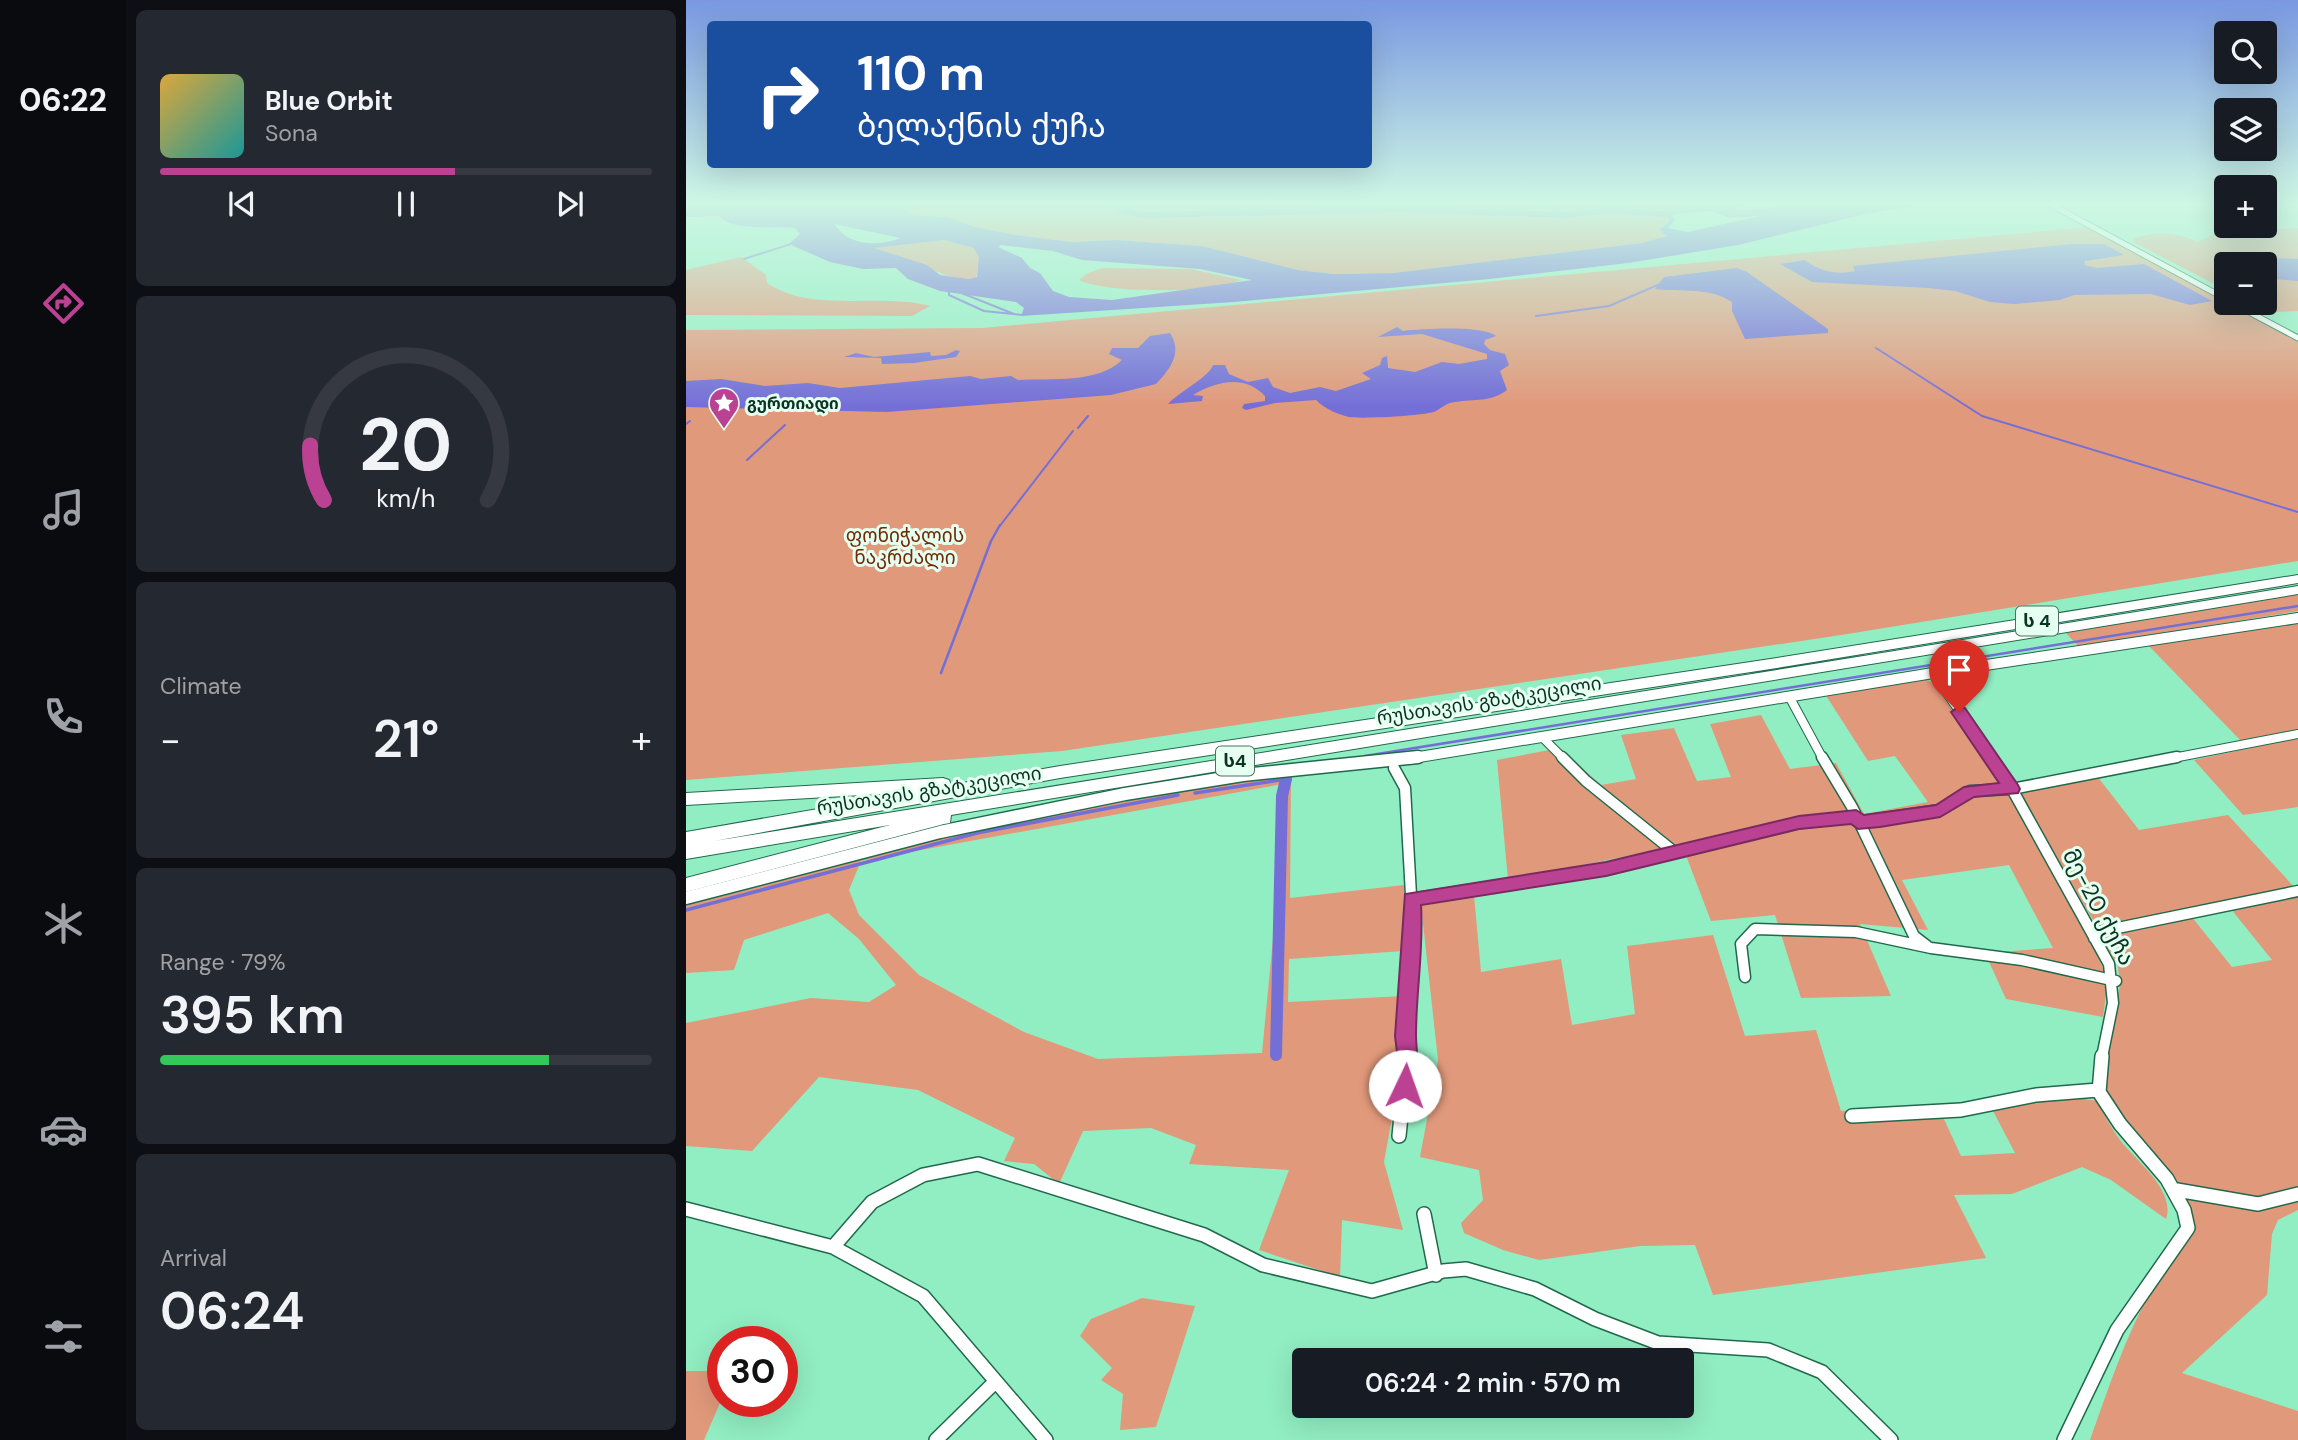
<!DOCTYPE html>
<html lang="en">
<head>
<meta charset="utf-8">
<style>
  :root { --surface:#171b24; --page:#242831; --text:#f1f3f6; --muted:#9ea1a6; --line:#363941; --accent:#bb4193 }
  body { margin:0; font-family:"DM Sans","Noto Sans Georgian",sans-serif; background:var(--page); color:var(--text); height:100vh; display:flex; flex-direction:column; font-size:26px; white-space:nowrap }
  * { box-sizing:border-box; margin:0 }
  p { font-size:23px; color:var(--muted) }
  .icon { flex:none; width:38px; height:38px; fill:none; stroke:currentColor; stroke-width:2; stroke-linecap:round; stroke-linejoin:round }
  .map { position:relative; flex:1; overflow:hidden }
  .sheet { display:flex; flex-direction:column; gap:10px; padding:10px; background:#0d0f14; width:560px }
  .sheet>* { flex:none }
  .guide { position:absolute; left:21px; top:21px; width:665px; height:147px; border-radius:7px; box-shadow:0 7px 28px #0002; background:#1a4fa0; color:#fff; overflow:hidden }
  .controls { position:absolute; left:1528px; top:21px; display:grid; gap:14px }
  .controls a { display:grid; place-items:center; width:63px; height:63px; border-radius:7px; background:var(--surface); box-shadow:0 7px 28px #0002; font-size:35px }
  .speed { position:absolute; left:21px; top:1326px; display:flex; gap:14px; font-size:35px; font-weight:700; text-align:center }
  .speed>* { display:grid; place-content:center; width:91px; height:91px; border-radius:50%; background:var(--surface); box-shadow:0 7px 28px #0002; line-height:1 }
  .speed .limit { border:10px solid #d22; background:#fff; color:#111 }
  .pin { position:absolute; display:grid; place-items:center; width:60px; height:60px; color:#fff; margin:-72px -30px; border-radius:50% 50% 50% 0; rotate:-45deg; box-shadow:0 0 7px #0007 }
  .pin .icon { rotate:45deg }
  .me { position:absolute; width:77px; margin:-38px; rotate:3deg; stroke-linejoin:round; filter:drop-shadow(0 0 5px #0008) }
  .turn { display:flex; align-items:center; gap:24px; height:147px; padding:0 35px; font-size:32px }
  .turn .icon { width:91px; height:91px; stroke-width:2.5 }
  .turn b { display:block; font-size:49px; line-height:60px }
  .big { font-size:52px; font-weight:600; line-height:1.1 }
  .sheet .card { flex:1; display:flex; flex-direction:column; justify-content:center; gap:10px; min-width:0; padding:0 24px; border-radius:10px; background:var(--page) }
  .sheet .dial { align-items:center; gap:0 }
  .dial svg { height:182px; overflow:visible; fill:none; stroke:var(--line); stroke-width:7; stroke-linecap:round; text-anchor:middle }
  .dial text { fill:var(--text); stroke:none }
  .song { display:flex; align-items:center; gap:21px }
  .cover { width:84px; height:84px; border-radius:10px; background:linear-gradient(135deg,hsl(40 70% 55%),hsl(180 70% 35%)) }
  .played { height:7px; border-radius:4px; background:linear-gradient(90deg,var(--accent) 60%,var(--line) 60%) }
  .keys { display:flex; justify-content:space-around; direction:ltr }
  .heat { display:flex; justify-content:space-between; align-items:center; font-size:38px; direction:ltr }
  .charge { height:10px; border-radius:5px; background:linear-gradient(90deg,#34c759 79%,var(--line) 0) }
  .trip { position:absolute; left:606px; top:1348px; width:402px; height:70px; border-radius:7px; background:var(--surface); box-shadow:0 7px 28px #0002; font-weight:600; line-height:70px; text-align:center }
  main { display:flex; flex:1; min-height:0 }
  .tabs { display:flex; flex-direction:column; width:126px; justify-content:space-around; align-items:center; background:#090b0e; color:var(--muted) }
  .tabs .icon { width:49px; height:49px }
  .tabs .on { color:var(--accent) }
  .tabs b { font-size:32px; color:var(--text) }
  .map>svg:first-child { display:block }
</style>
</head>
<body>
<main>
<nav class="tabs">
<b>06:22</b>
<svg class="icon on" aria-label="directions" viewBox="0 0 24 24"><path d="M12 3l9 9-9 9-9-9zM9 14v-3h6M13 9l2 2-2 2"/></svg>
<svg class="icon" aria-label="music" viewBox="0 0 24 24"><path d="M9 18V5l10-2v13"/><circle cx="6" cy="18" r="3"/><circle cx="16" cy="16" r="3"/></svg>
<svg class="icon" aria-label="phone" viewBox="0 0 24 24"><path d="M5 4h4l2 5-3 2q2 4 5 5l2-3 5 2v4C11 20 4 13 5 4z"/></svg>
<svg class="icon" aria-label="climate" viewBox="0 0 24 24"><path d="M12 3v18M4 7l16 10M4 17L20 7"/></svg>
<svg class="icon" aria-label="car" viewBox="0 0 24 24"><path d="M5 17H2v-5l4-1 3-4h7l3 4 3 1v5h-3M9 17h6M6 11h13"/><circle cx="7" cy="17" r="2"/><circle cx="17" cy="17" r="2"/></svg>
<svg class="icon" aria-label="filters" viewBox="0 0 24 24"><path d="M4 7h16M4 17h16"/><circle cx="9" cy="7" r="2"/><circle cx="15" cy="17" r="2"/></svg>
</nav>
<section class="sheet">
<div class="card">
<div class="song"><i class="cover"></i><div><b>Blue Orbit</b><p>Sona</p></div></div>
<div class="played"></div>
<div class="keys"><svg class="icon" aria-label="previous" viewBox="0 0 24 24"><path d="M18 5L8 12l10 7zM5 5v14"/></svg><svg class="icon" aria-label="pause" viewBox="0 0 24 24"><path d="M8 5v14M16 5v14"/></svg><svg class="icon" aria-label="next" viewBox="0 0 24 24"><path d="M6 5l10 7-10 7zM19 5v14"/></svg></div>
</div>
<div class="card dial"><svg viewBox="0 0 100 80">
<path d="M14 69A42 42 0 1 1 86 69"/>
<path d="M14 69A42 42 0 0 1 8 45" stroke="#bb4193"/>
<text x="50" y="56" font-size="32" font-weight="700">20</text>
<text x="50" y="72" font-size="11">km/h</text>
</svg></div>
<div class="card"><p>Climate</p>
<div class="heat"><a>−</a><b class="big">21°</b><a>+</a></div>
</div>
<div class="card"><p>Range · 79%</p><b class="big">395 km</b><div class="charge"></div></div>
<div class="card"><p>Arrival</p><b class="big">06:24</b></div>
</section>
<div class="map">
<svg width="1612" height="1440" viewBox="0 0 1612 1440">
  <rect width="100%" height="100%" fill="#91edc2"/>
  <path fill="#e1997b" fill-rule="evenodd" d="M 213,204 L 1034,204 L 983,211 L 979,215 L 984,221 L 976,226 L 982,236 L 956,243 L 707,273 L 648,274 L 612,270 L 516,246 L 429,240 L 386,242 L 330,235 L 289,227 L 261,217 L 227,215 Z
    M 1402,227 L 1612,340 L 1612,561 L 1155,635 L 376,751 L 0,780 L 0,330 L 296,328 Z
    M 1612,228 L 1612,311 L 1586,312 L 1564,303 L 1578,303 L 1578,264 L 1540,264 L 1540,290 L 1447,242 L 1449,238 C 1471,231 1490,231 1511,242 L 1533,232 Z
    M 259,240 L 288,248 L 294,257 L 290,278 C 263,285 222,253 189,251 L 188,247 Z
    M 55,257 L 80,275 L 81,283 C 127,314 192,292 244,306 L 226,316 L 0,315 L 0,270 Z
    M 417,268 L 505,269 L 555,280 C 525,293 422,294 393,280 L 402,273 Z
    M 1612,593 L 1612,611 L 1393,647 L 1380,633 Z
    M 1612,622 L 1612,733 L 1556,742 L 1463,646 Z
    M 1236,677 L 1248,684 L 1326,794 L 1397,921 L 1422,980 L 1417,1017 L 1320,999 L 1299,953 L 1367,948 L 1323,865 L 1216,880 L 1242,930 L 1174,924 L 1205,996 L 1115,998 L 1089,915 L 1025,921 L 996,845 L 822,880 L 811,760 L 874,748 L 915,785 L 950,779 L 935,735 L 988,728 L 1011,781 L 1045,777 L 1024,724 L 1075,715 L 1104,769 L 1150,763 L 1178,814 L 1242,802 L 1209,756 L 1182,761 L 1139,694 Z
    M 1612,738 L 1612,807 L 1557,815 L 1508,760 Z
    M 605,774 L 604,898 L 718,885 L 730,1052 L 718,1052 L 698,1162 L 717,1230 L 656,1220 L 654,1277 L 573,1250 L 603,1170 L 503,1164 L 510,1145 L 465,1128 L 397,1131 L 373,1184 L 348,1164 L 318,1161 L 329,1138 L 232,1090 L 133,1077 L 66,1151 L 0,1146 L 0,1023 L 125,998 L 183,1002 L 210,985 L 173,939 L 142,913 L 58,940 L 48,970 L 0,973 L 0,904 L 257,836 L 433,799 ZM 602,783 L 576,1053 L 412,1059 L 338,1032 L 233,975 L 173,915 L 163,890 L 175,861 ZM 717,951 L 718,996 L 602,1002 L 603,959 Z
    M 1411,776 L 1453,830 L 1542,815 L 1609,888 L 1412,928 L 1330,792 Z
    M 788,895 L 795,972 L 875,959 L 886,1025 L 949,1014 L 941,946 L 1027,935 L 1059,1036 L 1130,1030 L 1155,1111 L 1251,1104 L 1275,1156 L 1329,1153 L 1305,1107 L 1392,1098 L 1411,1101 C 1418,1114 1425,1128 1434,1140 C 1449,1160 1490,1190 1480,1219 L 1425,1180 L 1396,1167 L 1326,1194 L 1268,1195 L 1300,1258 L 1027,1295 L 1009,1245 L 954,1246 L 853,1260 L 817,1250 L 778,1233 L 775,1223 L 797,1200 L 793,1170 L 734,1157 L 752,1060 L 735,905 Z
    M 1612,897 L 1612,1210 L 1592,1220 L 1586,1234 L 1581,1295 L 1496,1373 L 1612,1411 L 1612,1440 L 1404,1440 C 1428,1374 1454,1288 1505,1237 L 1503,1207 L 1438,1124 L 1418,1090 L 1420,1059 L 1434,985 L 1432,966 L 1415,936 L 1505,916 L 1546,967 L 1586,960 L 1545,909 Z
    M 456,1298 L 509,1306 L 470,1427 L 434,1430 L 437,1394 L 415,1380 L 426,1368 L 394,1336 L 405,1319 Z
    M 0,1371 L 37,1371 L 37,1396 L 18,1440 L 0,1440 Z"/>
  <path fill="#746fd7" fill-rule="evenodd" d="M 0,204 L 213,204 L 227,215 L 261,217 L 289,227 L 330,235 L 386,242 L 429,240 L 516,246 L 612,270 L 648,274 L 707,273 L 956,243 L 981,236 L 973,230 L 984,221 L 979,214 C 1003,204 1039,204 1064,204 L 1045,208 L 1083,209 L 1096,204 L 1237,204 L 1180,214 L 1052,245 L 942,263 L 803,279 L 548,302 L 335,316 L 338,308 L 330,302 L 254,291 L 222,279 L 210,268 L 177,269 L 144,262 L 103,244 L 114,234 L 109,228 C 90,226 44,231 33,216 L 0,217 ZM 1026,211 L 1043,218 L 1074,216 L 1002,232 L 982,228 L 989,220 L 985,214 ZM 148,224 L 215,238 C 190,247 163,246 148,224 ZM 258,240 L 288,248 L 293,257 L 291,277 L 283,279 L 254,275 L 241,265 L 188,248 ZM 315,245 L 367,251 L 396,260 L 514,269 L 566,280 L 426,300 L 383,297 L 367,291 L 354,273 L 344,268 L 336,258 L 312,247 Z
    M 1386,244 L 1418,244 L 1438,255 L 1399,261 L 1398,265 L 1411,268 L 1458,264 L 1526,301 L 1504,305 L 1465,294 L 1388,295 L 1374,300 L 1328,304 L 1304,302 L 1269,291 L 1242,288 L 1126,282 L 1094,264 L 1119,260 C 1134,272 1152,275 1169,271 L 1167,266 Z
    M 1594,258 L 1612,259 L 1612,281 L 1589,279 L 1579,272 L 1578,264 L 1571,263 Z
    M 1051,268 L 1061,272 L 1142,329 L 1142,333 L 1059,339 L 1046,311 L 1046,302 C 1024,287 994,292 969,289 L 978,277 Z
    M 711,327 L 717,331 C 737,329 795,325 810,336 L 799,340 L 798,344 L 804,350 L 819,354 L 823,365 L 814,371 L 821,390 C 806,402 788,399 769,402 C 760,403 757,407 750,411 C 741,416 674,419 663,417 C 651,414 639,409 630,400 L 589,403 L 560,410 L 556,408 L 558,404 L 579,401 L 579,396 C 559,374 530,381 507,395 L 517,396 L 516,401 L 482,404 C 493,392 523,377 527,365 L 539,365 L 543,374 L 562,382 L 582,378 L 587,387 L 604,393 L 634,387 L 650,391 L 685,379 L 676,373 L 694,365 L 696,358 L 701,356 L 702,368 L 729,372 L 756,362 L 773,364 L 801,359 L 801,354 L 736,334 L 692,337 Z
    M 484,333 C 497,353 484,369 470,384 L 425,395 L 201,412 L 0,407 L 0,381 L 35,379 L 79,386 L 122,383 L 154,388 L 284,376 L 295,379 L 325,376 L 332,380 C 365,378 411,384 436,360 L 423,354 L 426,348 L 452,348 L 464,336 Z
    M 270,350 L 274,351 L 270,357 L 228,363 L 196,364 L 195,358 L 158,357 L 170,353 L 188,357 L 244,352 L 245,356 L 260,355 Z"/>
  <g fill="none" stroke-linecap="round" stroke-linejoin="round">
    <path stroke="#746fd7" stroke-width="2" d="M 740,204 L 770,213
      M 851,204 L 881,215
      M 58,259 L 105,244
      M 263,290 L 263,295 L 298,311 L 336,315
      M 273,292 L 328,314
      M 850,316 L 923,306 L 974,284
      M 1190,348 L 1296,416 L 1612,512
      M 0,424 L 4,421
      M 392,428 L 402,416
      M 61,460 L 99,425
      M 313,527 L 387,431"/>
    <path stroke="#746fd7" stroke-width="2.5" d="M 255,673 L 305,541 L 314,525
      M 679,756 L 1612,606"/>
    <path stroke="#746fd7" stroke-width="3.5" d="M 509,793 L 600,779
      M 0,910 L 291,833 L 492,795"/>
    <path stroke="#746fd7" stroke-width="12" d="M 590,1055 L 596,796 L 600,779"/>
    <path fill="#746fd7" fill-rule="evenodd" d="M 423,204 C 436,204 446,210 459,212 L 712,206 L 881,212 L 923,207 L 977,211 L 1004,207 L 1008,210 L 977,217 L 923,213 L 881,218 L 712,212 L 459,218 L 437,214 Z"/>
    <g stroke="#20694c" stroke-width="7">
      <path id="minor-far3" d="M 1364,204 L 1540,299
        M 1546,303 L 1612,338"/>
    </g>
    <g stroke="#20694c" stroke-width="10">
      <path id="minor-far2" d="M 1247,673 L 1306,759
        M 1104,698 L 1137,759
        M 857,738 L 878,759
        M 1482,759 L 1612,734"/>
    </g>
    <g stroke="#20694c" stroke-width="13">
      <path id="minor-far1" d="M 876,757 L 900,781 L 987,851
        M 1136,757 L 1166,807 L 1228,936 L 1241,946
        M 1304,757 L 1326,789 L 1423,964 L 1427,1003 L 1416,1057
        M 708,768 L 719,788 L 727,931 L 719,1036 L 722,1057
        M 1172,822 L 1254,810 L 1284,791 L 1326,789 L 1491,757
        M 725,899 L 920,869 L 1113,823 L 1170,817
        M 1408,938 L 1412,932 L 1612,891
        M 1059,977 L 1055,944 L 1069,929 L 1170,932 L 1245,948 L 1336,960 L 1430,981"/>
    </g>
    <g stroke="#20694c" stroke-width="16">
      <path id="minor" d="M 1166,1116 L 1275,1110 L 1350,1095 L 1412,1090
        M 713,1136 L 721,1056
        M 1491,1190 L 1572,1204 L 1612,1194
        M 0,1209 L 147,1247 L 237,1296 L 360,1440
        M 738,1214 L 750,1275
        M 147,1247 L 186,1202 L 237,1175 L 292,1164 L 518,1235 L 577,1265 L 686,1291 L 757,1271 L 780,1269 L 849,1289 L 909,1319 L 972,1343 L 1082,1350 L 1136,1372 L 1205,1440
        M 250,1440 L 308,1383
        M 1378,1440 L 1431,1330 L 1502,1228 L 1498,1210 L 1481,1179 L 1434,1124 L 1413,1092 L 1416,1056"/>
    </g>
    <g stroke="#20694c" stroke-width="12">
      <path id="tertiary-far1" d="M 721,759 L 1247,673 L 1612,618"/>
    </g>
    <g stroke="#20694c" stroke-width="15">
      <path id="tertiary" d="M 0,898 L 254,832 L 439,794 L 557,775 L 732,757"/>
    </g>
    <g stroke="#20694c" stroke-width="2">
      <path id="motorway" d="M 1612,575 L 1612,583 L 1091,668 L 374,778 L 28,841 L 1612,586 L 1612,594 L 265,815 L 264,823 L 258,824 L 0,892 L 0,878 L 204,825 L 0,859 L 0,832 L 229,792 L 0,805 L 0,793 L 257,778 L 263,780 L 265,785 L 374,766 L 1091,658 Z"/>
    </g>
    <use href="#minor-far3" stroke="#fff" stroke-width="5"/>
    <use href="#minor-far2" stroke="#fff" stroke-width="8"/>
    <use href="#minor-far1" stroke="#fff" stroke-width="10"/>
    <use href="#minor" stroke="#fff" stroke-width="13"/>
    <use href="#tertiary-far1" stroke="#fff" stroke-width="10"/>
    <use href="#tertiary" stroke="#fff" stroke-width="12"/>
    <use href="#motorway" fill="#fff" fill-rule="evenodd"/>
  </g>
  <linearGradient id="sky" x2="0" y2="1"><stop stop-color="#7998e1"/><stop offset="0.5" stop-color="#cef7e4"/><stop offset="1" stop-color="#cef7e4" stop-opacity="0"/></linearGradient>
  <rect width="1612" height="406" fill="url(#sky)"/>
  <path fill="#bb4193" stroke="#7a2a60" stroke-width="2" d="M 1273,706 L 1279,708 L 1332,785 L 1334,789 L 1332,793 L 1288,797 L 1254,817 L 1194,827 L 1172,829 L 1165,824 L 1113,829 L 920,876 L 735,905 C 738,949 730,991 730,1035 C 730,1055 736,1073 727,1093 L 719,1096 L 712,1093 L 708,1086 L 712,1060 L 709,1036 L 719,894 L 920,862 L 1113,816 L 1170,810 L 1178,815 L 1250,805 L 1278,787 L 1313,783 L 1265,712 Z"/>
  <defs>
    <g id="sight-pin" transform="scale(1.575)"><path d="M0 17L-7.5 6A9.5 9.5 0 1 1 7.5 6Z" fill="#bb4193" stroke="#e5fff1"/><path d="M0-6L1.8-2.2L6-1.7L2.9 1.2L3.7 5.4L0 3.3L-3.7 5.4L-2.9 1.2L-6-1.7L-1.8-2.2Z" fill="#fff"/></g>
  </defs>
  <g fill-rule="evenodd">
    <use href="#sight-pin" x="38" y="403"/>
  </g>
  <g text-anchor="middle" stroke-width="6" stroke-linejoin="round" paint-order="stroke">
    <g font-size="16" font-weight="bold" fill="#0a3323" stroke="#e5fff1" text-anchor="start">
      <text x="61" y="409">გურთიადი</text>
    </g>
    <g fill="#e5fff1" stroke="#4c7061" stroke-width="2">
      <rect x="1330" y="606.5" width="42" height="29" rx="5"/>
      <rect x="530" y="746.5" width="38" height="29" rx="5"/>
    </g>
    <g font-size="18" font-weight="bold" fill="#0a3323">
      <text x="1351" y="627">ს 4</text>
      <text x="549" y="767">ს4</text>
    </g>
    <g font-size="19" fill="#712a04" stroke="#e5fff1">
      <text x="219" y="542">ფონიჭალის<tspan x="219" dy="22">ნაკრძალი</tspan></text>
    </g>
    <g font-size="19" fill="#0a3323" stroke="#e5fff1">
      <text transform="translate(803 700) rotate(-9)" y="7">რუსთავის გზატკეცილი</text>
      <text transform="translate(243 790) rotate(-9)" y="7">რუსთავის გზატკეცილი</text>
    </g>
    <g font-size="23" fill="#0a3323" stroke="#e5fff1">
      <text transform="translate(1413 907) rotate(62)" y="8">მე-20 ქუჩა</text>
    </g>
  </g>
</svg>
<div class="controls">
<a><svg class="icon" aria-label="search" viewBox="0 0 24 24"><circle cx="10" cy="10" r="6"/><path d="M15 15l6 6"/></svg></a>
<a><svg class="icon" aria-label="layers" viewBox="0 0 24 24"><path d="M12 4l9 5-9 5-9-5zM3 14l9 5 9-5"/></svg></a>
<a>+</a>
<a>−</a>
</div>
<div class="speed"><div class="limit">30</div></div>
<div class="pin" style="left:1273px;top:712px;background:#d93025"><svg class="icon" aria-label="arrive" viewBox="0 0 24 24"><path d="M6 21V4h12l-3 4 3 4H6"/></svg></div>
<svg class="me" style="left:719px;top:1086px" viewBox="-20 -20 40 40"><circle r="19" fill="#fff"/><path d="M0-13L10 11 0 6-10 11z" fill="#bb4193"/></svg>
<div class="trip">06:24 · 2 min · 570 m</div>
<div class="guide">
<div class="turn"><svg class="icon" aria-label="right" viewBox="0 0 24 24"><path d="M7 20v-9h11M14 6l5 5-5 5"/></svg><div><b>110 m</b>ბელაქნის ქუჩა</div></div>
</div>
</div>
</main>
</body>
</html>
